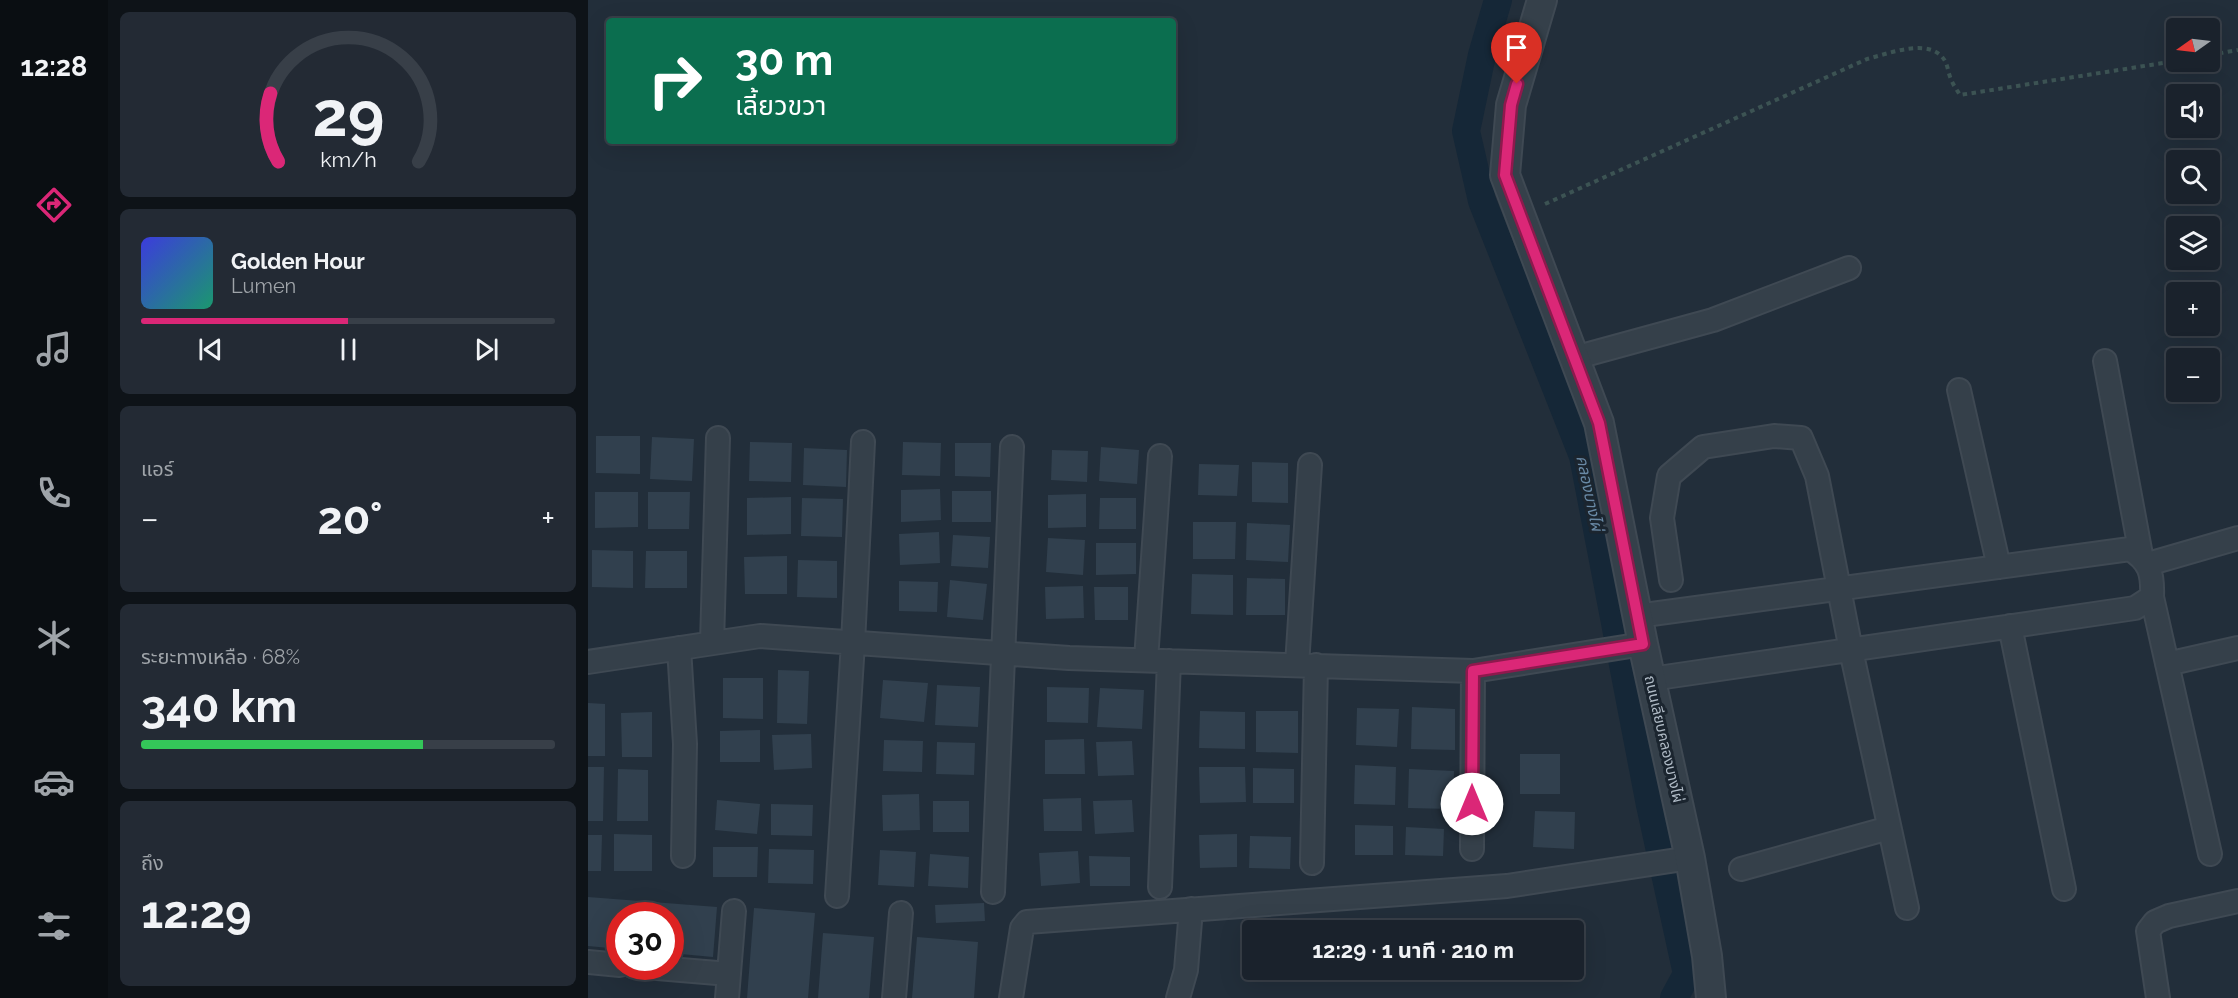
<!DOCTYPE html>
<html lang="th">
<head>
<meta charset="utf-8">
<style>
  :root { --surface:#1a222c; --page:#232a34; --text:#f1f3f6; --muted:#9fa4a9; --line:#383f48; --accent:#db2777 }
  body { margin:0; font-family:Raleway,"Noto Sans Thai",sans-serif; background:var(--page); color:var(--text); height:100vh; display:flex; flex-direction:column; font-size:22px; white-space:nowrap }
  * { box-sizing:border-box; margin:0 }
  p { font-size:20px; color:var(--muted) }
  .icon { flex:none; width:33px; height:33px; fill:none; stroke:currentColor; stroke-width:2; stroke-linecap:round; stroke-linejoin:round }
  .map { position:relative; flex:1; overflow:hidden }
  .details { display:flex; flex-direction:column; gap:12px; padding:12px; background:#0e1318; width:480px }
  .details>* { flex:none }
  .top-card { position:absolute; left:18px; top:18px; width:570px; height:126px; border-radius:6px; box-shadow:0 6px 24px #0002,0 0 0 2px var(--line); background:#0b6e4f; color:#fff; overflow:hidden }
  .needle { width:39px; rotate:256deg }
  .tools { position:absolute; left:1578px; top:18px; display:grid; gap:12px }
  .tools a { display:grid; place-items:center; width:54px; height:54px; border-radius:6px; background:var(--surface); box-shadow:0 6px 24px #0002,0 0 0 2px var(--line); font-size:30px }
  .speed { position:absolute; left:18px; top:902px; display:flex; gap:12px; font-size:30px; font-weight:700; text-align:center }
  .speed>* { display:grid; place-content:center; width:78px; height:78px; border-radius:50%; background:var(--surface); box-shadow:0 6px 24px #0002,0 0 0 2px var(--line); line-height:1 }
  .speed .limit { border:9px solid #d22; background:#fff; color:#111 }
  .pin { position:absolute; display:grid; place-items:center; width:51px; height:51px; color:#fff; margin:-62px -26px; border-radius:50% 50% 50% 0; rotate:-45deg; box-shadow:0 0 6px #0007 }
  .pin .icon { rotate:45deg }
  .me { position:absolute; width:66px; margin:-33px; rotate:0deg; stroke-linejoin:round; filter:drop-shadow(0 0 4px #0008) }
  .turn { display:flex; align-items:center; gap:21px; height:126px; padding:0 30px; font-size:27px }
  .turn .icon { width:78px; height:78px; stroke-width:2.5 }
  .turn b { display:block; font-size:42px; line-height:51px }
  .big { font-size:45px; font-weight:700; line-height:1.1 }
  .details .widget { flex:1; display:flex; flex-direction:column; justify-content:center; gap:9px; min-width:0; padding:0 21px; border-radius:9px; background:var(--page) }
  .details .dial { align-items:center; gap:0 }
  .dial svg { height:156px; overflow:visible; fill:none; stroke:var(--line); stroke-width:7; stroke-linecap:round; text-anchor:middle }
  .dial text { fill:var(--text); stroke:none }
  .song { display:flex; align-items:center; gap:18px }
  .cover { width:72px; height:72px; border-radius:9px; background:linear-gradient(135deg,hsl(240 70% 55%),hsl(160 70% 35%)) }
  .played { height:6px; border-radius:3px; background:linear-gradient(90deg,var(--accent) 50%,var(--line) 50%) }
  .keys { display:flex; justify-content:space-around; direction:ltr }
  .heat { display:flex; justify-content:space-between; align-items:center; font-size:33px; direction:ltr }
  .charge { height:9px; border-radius:4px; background:linear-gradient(90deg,#34c759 68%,var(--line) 0) }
  .trip { position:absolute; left:654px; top:920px; width:342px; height:60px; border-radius:6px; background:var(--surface); box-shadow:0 6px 24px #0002,0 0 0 2px var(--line); font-weight:700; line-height:60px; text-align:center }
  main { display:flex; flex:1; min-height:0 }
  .tabs { display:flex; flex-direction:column; width:108px; justify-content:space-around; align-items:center; background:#0a0e12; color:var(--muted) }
  .tabs .icon { width:42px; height:42px }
  .tabs .selected { color:var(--accent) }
  .tabs b { font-size:27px; color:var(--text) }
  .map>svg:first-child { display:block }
</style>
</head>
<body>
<main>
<nav class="tabs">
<b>12:28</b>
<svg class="icon selected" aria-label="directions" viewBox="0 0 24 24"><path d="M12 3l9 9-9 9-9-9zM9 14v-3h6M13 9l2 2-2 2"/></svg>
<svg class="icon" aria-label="music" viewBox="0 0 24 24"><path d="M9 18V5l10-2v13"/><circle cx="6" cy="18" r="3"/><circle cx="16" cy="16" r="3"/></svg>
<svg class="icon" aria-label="phone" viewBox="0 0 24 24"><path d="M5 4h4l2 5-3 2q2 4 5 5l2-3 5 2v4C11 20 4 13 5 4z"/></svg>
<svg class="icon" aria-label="climate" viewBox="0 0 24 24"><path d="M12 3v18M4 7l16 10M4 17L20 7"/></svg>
<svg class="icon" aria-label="car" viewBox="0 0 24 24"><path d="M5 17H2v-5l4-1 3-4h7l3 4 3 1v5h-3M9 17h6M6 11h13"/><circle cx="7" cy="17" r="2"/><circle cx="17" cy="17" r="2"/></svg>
<svg class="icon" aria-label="filters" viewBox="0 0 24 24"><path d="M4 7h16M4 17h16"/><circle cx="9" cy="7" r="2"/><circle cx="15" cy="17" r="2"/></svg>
</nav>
<section class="details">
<div class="widget dial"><svg viewBox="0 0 100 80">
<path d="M14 69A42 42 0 1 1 86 69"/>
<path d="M14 69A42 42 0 0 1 10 34" stroke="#db2777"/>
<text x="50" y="56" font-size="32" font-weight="700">29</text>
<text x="50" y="72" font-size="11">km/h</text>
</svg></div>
<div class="widget">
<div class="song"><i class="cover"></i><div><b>Golden Hour</b><p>Lumen</p></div></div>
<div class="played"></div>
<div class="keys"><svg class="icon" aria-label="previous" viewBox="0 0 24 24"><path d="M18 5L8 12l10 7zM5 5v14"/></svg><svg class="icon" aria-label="pause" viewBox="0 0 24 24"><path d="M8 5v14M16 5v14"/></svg><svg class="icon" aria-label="next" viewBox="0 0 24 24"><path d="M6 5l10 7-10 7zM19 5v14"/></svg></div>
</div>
<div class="widget"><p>แอร์</p>
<div class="heat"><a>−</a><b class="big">20°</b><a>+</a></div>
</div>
<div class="widget"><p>ระยะทางเหลือ · 68%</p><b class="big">340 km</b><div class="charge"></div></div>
<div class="widget"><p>ถึง</p><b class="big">12:29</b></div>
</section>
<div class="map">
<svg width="1650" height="998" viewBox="0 0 1650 998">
  <rect width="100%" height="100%" fill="#222e3a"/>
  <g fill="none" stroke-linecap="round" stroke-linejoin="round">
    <path stroke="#152737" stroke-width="28" d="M 910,0 L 894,55 L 878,131 L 894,201 L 995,456 L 1062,805 L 1099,974 L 1086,998"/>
  </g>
  <path fill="#31404e" d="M 8,436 L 52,436 L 52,474 L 8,473 Z
    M 64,437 L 106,439 L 104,481 L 62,479 Z
    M 162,442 L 204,443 L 203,482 L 161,481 Z
    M 315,442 L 353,443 L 352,476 L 314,475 Z
    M 367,443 L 403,443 L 402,477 L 367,476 Z
    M 513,447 L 551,450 L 549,484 L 511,481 Z
    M 216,448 L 259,450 L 258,487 L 215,485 Z
    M 464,450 L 500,451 L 499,482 L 463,480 Z
    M 664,462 L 700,463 L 700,503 L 664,502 Z
    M 611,464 L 651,465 L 649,496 L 610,495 Z
    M 352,489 L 353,520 L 313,522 L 313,490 Z
    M 364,491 L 403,491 L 403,522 L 364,522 Z
    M 7,492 L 50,492 L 50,527 L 7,528 Z
    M 60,492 L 102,492 L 101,529 L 60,529 Z
    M 498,494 L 498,527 L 460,528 L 460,495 Z
    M 203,497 L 203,534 L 159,535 L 159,498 Z
    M 214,498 L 255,499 L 254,537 L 213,536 Z
    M 512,498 L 548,498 L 548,529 L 511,529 Z
    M 605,522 L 648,522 L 647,559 L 605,559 Z
    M 659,523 L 702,525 L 700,562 L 658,560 Z
    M 351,532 L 352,563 L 312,565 L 311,534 Z
    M 365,535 L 402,537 L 400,568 L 363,566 Z
    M 460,538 L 497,540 L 495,575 L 458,572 Z
    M 508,543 L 548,543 L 548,574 L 508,575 Z
    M 4,550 L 45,551 L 45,588 L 4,587 Z
    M 58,551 L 99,551 L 99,588 L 57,588 Z
    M 199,556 L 199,594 L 157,594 L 156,557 Z
    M 210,560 L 249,561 L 249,598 L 209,597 Z
    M 604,574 L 645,575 L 645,615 L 603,614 Z
    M 659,578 L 697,579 L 697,615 L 658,615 Z
    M 362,580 L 399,584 L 395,620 L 359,617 Z
    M 311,581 L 350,582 L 349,612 L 311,611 Z
    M 495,586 L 496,618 L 458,619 L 457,587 Z
    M 506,587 L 540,587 L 540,620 L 507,620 Z
    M 190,670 L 221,671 L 219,724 L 189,723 Z
    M 135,678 L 175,678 L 175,719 L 135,718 Z
    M 295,680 L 340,683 L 336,722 L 292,718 Z
    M 349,685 L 392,687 L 390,727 L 347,725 Z
    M 459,687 L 501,688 L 500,723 L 459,722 Z
    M 512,688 L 556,690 L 554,729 L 509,727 Z
    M 0,703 L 17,704 L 17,756 L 0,756 Z
    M 824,707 L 867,709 L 867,750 L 823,749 Z
    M 769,708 L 811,709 L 809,747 L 768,745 Z
    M 612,711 L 657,712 L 657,749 L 611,748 Z
    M 668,711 L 710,711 L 710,753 L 668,752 Z
    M 64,712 L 64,757 L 34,757 L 33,713 Z
    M 172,730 L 172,762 L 132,762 L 132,731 Z
    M 223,734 L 224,768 L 186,770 L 184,735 Z
    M 496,739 L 497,774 L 457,774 L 457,740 Z
    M 296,740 L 335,741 L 334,772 L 295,771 Z
    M 544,741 L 546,775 L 510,776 L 508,742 Z
    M 349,742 L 387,743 L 386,775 L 348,774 Z
    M 932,754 L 972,754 L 972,794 L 932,794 Z
    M 767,765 L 808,767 L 807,805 L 766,804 Z
    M 0,767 L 16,767 L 15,821 L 0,821 Z
    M 611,767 L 657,767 L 658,802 L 612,803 Z
    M 665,768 L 706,769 L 706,803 L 665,803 Z
    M 30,769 L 60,770 L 60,821 L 29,821 Z
    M 821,769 L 866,771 L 865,809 L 820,808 Z
    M 331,794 L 332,830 L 295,831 L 294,795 Z
    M 493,798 L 494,831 L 456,831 L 455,799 Z
    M 129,800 L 172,804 L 169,834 L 127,830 Z
    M 544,800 L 546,832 L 507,834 L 505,801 Z
    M 345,801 L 381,801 L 381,832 L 345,832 Z
    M 183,804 L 225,805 L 224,836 L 183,835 Z
    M 947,811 L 987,812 L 986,849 L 945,847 Z
    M 767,825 L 805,826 L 805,855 L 767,855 Z
    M 818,827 L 856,829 L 855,856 L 817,855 Z
    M 26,834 L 64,835 L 64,871 L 26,871 Z
    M 649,834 L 649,867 L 612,868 L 611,835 Z
    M 0,835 L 14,835 L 13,871 L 0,871 Z
    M 662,836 L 703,837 L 702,869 L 661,868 Z
    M 125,847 L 170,847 L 169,877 L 125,877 Z
    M 181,849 L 226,850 L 225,884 L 180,883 Z
    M 292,850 L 328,852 L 326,887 L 290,885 Z
    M 490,851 L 492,883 L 453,886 L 451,853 Z
    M 342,854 L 381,857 L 380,888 L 340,886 Z
    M 501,856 L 542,857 L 542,886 L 502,886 Z
    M 0,897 L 129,907 L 125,957 L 82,953 L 82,915 L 32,915 L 32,949 L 0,946 Z
    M 396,903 L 397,921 L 348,923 L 347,905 Z
    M 166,908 L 227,913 L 220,998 L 159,998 Z
    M 970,919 L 973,930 L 933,930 L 932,926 Z
    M 235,933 L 286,937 L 281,998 L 230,998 Z
    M 329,937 L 390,942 L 386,998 L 324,998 Z"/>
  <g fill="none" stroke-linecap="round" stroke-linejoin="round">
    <g stroke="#3f4953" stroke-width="26">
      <path id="minor" d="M 986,358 L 1125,320 L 1261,268
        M 1517,361 L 1553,555
        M 1371,390 L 1411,567
        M 1560,564 L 1650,538
        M 1083,580 L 1074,518 L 1081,476 L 1115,447 L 1186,436 L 1213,438 L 1229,476 L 1263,650 L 1319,908
        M 1564,597 L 1622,854
        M 1049,616 L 1542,549 C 1562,561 1565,574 1564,597 L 1547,608 L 1063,679
        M 1422,626 L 1476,889
        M 124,643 L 130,438
        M 91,648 L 97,744 L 95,856
        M 558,660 L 572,456
        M 0,662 L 172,636 L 481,658 L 885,671 L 1055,644
        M 1579,664 L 1650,648
        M 709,665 L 722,465
        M 884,849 L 885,671
        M 724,863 L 728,665
        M 1153,869 L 1301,828
        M 572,887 L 581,661
        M 405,892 L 424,447
        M 249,896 L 265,643 L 275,442
        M 0,962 L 32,965
        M 45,966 L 141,974
        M 139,998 L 146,911
        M 306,998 L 313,913
        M 423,998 L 434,928 L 439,922 L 919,886 L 1102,858
        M 590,998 L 598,970 L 603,909
        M 1570,998 L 1560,931 L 1567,922 L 1581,916 L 1650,901"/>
    </g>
    <g stroke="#3f4953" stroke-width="32">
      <path id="tertiary" d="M 954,0 L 923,105 L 917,175 L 1011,423 L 1055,644 L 1102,858 L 1119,956 L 1123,998"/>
    </g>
    <path stroke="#3c5353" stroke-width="4" stroke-dasharray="4.5 4.5" stroke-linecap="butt" d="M 1622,55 L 1650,50
      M 957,204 L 1279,59 C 1300,54 1343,36 1357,61 C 1360,66 1360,73 1363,79 C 1365,85 1369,90 1372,95 L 1588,61"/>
    <use href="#minor" stroke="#35404a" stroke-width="22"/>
    <use href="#tertiary" stroke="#35404a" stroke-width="28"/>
  </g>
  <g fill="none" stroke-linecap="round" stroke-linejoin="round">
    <g stroke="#8e194d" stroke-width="15">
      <path id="route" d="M 884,804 L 885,671 L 1055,644 L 1011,423 L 917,175 L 923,105 L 929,84"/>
    </g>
    <use href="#route" stroke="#db2777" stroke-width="10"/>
  </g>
  <g text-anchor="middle" stroke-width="6" stroke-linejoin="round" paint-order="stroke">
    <g font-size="15" fill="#b0bbc6" stroke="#1b252f">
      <text transform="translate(1076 739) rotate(77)" y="5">ถนนเลียบคลองบางไผ่</text>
    </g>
    <g font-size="16" font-style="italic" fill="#6989a5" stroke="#1b252f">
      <text transform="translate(1002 493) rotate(78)" y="6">คลองบางไผ่</text>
    </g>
  </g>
</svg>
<div class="tools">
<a><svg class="needle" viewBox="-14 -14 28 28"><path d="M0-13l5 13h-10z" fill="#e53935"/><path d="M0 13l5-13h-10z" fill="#9fa4a9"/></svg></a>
<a><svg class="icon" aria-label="sound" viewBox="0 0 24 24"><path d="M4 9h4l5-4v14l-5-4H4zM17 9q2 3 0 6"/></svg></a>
<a><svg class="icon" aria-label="search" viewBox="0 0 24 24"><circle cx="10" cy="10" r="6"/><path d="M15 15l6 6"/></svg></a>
<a><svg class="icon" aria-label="layers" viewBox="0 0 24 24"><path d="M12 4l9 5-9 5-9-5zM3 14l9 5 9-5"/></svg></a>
<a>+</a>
<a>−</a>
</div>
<div class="speed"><div class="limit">30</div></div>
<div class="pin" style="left:929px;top:84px;background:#d93025"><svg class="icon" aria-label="arrive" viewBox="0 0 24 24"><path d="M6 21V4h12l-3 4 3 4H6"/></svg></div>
<svg class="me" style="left:884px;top:804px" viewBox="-20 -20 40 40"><circle r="19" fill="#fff"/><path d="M0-13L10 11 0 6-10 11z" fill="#db2777"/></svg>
<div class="trip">12:29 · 1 นาที · 210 m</div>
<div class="top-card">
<div class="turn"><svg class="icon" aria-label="right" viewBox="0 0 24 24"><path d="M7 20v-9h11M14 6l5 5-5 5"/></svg><div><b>30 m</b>เลี้ยวขวา</div></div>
</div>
</div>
</main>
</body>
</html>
